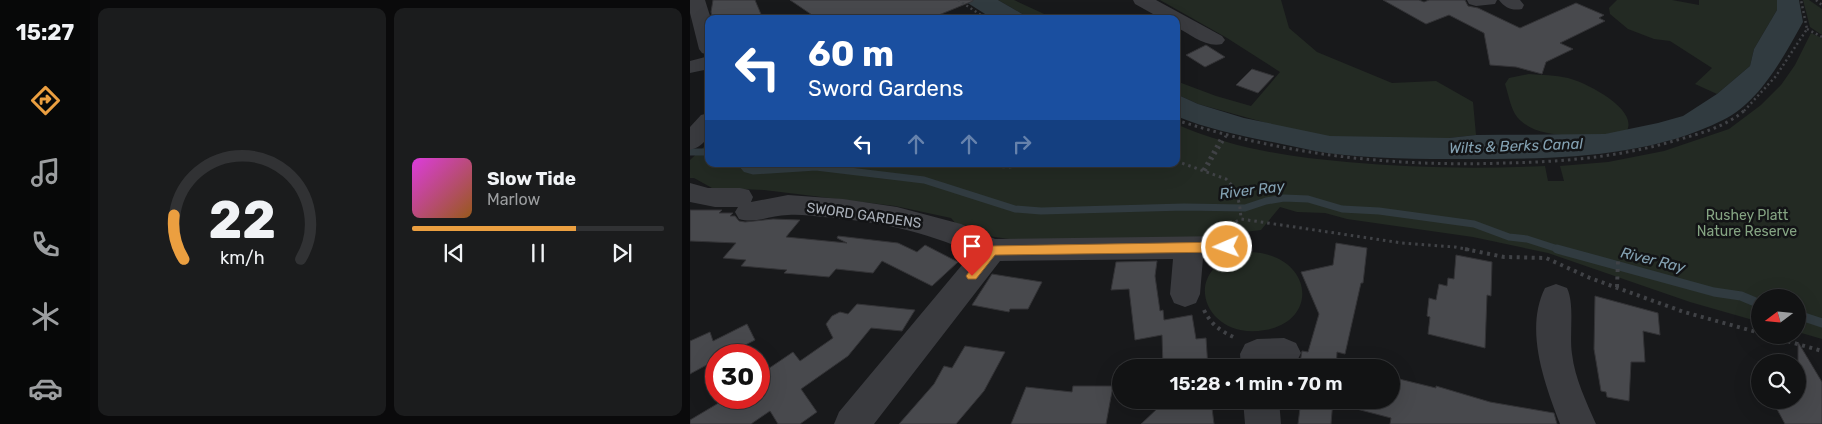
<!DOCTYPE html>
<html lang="en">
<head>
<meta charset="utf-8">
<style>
  :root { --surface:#121314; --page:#1b1c1d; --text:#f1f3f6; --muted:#9c9ea0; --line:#313234; --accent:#eb9f40 }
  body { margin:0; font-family:Rubik,sans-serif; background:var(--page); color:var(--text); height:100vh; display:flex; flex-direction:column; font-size:19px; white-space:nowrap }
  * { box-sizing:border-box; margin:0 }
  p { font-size:16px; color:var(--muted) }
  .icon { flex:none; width:28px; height:28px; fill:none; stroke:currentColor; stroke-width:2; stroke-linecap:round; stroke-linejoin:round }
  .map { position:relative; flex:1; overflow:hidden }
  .panel { display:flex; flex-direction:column; gap:8px; padding:8px; background:#0a0a0b; width:600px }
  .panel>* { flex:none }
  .banner { position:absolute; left:15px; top:15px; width:475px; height:152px; border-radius:10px; box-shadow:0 5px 20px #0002,0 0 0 1px var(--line); background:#1a4fa0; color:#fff; overflow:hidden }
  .needle { width:32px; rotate:254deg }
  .tools { position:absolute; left:1061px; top:289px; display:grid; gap:10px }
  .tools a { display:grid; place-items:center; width:55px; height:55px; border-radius:50%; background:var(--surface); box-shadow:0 5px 20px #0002,0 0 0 1px var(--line); font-size:25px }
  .speed { position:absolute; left:15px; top:344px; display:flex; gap:10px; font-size:25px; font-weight:700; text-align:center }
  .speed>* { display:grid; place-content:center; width:65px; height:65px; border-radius:50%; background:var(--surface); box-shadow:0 5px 20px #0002,0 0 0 1px var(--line); line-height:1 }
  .speed .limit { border:8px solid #d22; background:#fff; color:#111 }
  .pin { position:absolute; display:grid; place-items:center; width:42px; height:42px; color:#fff; margin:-51px -21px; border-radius:50% 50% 50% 0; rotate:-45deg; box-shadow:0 0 5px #0007 }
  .pin .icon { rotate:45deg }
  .me { position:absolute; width:55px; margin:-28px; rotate:268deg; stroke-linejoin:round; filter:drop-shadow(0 0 4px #0008) }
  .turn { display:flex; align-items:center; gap:18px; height:105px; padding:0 20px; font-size:22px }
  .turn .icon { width:65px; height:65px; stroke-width:2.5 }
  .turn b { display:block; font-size:35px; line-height:42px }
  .lanes { display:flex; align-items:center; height:48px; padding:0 20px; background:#0003; justify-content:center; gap:25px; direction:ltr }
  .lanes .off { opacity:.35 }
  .panel .tile { flex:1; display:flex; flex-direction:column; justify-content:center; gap:8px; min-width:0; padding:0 18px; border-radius:10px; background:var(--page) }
  .panel .dial { align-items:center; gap:0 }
  .dial svg { height:130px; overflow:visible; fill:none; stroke:var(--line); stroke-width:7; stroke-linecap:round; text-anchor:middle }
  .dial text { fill:var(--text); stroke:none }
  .song { display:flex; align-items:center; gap:15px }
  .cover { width:60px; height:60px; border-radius:8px; background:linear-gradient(135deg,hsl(300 70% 55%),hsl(30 70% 35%)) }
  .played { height:5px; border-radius:2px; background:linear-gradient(90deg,var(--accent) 65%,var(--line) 65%) }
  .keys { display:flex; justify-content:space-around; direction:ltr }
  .panel .tiles { flex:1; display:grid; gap:8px; grid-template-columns:repeat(2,1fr) }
  .trip { position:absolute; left:422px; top:359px; width:288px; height:50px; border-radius:25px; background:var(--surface); box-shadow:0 5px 20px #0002,0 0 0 1px var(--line); font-weight:600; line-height:50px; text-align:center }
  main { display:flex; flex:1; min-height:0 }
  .tabs { display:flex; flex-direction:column; width:90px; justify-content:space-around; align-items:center; background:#070808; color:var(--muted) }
  .tabs .icon { width:35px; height:35px }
  .tabs .current { color:var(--accent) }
  .tabs b { font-size:22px; color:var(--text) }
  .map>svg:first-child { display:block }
</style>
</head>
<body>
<main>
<nav class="tabs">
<b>15:27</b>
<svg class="icon current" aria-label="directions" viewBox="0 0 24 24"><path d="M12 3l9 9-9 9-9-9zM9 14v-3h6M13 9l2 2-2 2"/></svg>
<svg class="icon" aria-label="music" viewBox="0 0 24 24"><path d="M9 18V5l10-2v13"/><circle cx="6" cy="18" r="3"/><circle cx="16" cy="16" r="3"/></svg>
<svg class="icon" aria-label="phone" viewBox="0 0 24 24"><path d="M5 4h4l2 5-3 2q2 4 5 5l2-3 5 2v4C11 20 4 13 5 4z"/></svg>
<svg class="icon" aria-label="climate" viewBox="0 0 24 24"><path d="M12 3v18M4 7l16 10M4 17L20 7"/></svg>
<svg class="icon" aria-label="car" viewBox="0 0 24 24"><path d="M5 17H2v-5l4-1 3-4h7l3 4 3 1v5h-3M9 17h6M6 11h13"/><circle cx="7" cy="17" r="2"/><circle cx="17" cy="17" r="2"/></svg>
</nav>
<section class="panel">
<div class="tiles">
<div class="tile dial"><svg viewBox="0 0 100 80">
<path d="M14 69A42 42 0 1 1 86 69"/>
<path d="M14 69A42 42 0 0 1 8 42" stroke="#eb9f40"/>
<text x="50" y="56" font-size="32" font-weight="700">22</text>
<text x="50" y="72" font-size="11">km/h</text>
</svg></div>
<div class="tile">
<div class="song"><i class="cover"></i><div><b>Slow Tide</b><p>Marlow</p></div></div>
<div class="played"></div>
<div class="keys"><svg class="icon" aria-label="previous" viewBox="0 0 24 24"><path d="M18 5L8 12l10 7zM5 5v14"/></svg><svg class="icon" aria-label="pause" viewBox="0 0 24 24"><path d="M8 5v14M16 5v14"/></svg><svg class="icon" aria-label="next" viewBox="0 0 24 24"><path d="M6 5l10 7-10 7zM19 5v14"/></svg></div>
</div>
</div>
</section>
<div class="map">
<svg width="1132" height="424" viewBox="0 0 1132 424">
  <rect width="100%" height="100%" fill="#18191b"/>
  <path fill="#232a23" d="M 308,0 L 324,0 L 365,19 L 341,19 Z
    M 470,0 L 591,0 L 599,28 L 627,52 L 702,83 L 746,81 L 783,102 L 786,135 L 759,138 L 631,138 L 508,104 L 486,94 L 486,81 L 526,96 L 561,106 L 590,72 L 537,38 Z
    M 927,0 L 982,0 L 1009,5 L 1009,0 L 1087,0 L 1087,10 L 1064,49 L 1060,66 L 1027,94 L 1005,84 L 1022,68 L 980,41 L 964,39 L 938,29 L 920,14 L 919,8 Z
    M 1113,0 L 1119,0 L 1132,9 L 1132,35 L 1120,27 Z
    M 1121,33 L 1132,38 L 1132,339 L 1108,332 L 1108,298 L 1070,298 L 1070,322 L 1000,302 L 858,253 L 783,237 L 657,219 L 635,213 L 607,212 L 590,207 L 571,230 L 499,239 L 319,239 L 298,236 L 268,226 L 261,218 L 205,206 L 74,190 L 22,188 L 4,178 L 0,178 L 0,160 L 19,142 L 19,164 L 486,164 L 486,124 C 541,148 598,157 657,162 C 723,168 789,169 855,166 L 858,181 L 874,181 L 870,166 L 918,162 L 974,151 L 1039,129 L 1071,105 L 1091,85 L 1105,65 Z
    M 839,74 C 852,75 865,75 878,78 C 895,82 951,110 936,132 C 906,135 844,144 825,114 C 820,105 818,93 815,84 L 819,78 Z
    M 561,252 C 622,255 631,320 575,330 C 511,342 486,262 561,252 Z"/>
  <path fill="#313b40" d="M 273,0 L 308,0 L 341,19 L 303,19 Z
    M 1087,0 L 1109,0 L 1113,22 C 1094,56 1070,102 1033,120 C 955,159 861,159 777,159 C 730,159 683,159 637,153 C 617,150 597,145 577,141 C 547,135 515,128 486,116 L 486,94 L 508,104 L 554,118 L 640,136 L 759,138 L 786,135 L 915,134 L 968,123 L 993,116 L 1027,94 L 1060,66 L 1064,49 L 1087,10 Z"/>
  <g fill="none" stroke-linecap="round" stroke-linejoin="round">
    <path stroke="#313b40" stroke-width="7" d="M 0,152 L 19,152
      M 52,164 L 56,169 L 63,171 L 126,167 L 234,180 L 325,209 L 351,211 L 494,207 L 555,208 L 576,201 L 594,198 L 618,199 L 652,209 L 689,211 L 784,224 L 819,237 L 837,239 L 871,250"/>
    <path stroke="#313b40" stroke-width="9" d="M 867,249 L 1024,292 L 1051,296 L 1070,304
      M 1108,315 L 1132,323"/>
  </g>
  <path fill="#48494d" stroke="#333336" d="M 23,0 L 65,0 L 73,19 L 23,19 L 21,12 Z
    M 100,0 L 283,0 L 283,1 L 239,19 L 128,19 Z
    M 693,0 L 729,0 L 734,2 L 739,0 L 775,0 L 778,6 L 788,8 L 830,28 L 886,3 L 914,15 L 909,18 L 915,21 L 870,43 L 883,49 L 856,62 L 852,74 L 826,67 L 800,65 L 794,33 L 759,15 L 736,24 Z
    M 516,45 L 535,57 L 515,67 L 496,55 Z
    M 562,69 L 584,76 L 568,93 L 546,85 Z
    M 0,210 L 32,210 L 29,213 L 43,213 L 40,216 L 45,216 L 49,221 L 55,222 L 83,219 L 110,220 L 96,237 L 157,243 L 147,238 L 148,236 L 208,243 L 227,252 L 235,245 L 268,262 L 242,286 L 192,261 L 183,273 L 146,269 L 139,277 L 94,273 L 97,270 L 51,266 L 56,260 L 33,258 L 46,243 L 0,241 Z
    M 646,243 L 677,248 L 673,283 L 671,283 L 655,354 L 647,352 L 646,368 L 603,368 L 610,363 L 612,351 L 618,352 L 629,314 L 611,272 L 643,265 Z
    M 766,255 L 802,262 L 801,296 L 797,295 L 795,348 L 738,334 L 740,317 L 737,316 L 739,298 L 746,300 L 749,284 L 757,286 L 758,278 L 764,279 Z
    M 467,261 L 465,276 L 470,311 L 473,310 L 474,320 L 502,315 L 506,339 L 516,338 L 518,368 L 473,368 L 472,335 L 445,340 L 439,289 L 421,290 L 426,262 Z
    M 302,274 L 352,282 L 338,309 L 320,309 L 319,312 L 282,305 Z
    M 905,296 L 968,313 L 970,335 L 953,331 L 955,362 L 941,362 L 939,401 L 917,397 L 916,392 L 911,391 L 904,349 Z
    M 167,304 L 225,310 L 212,331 L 181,328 L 158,356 L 111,389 L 127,412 L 110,424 L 88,424 L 80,411 L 61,424 L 0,424 L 0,420 L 37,398 L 69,398 L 69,375 L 103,352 L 110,361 L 143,338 L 136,324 L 142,316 L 150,312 L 158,314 Z
    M 57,324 L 65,340 L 36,355 L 26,355 L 26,360 L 0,374 L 0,341 L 20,332 L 23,341 Z
    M 1108,342 L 1132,382 L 1132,424 L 1095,424 L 1082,400 L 1108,400 Z
    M 275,346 L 315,352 L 294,391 L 266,424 L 209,424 L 244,384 L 254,366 L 262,368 Z
    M 701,377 L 746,388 L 746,386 L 800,402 L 864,413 L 867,424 L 700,424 L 701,418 L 659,407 L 660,400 L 701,400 Z
    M 383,386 L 423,386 L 416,424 L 321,424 L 336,387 L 382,392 Z
    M 468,400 L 521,400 L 524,424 L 451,424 L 469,407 Z
    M 611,400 L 643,400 L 641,424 L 608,424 Z"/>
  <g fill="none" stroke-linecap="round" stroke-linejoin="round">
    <path stroke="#404246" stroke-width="2.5" stroke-dasharray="2 3" stroke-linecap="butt" d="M 268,0 L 297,19
      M 1126,0 L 1132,5
      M 1117,29 L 1132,37
      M 1054,111 L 1086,76 L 1117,29 L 1111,0"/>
    <path stroke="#404246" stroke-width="3" stroke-dasharray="2.5 4" stroke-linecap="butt" d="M 486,120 C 595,155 701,167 815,163 C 872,162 931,157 987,140 C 1012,133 1035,127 1055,110
      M 486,161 L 536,179 C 548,190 550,204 551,219 L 712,243 L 765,247 L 781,250
      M 267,164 L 318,167 L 362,164
      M 513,170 L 532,136
      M 515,171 L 536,136
      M 540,225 L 551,219"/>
    <path stroke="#404246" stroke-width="4" stroke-dasharray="3 4.5" stroke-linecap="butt" d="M 775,249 L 814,257 L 856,258 L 900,278 L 994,312 L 1070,333
      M 927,287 L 928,261
      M 514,310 C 521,325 532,332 546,338
      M 1076,335 L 1132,351"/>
    <path fill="#3a3b3f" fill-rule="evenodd" d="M 0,0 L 15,0 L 21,19 L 19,19 L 19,55 L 12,53 L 9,49 L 0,13 Z
      M 443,0 L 466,0 L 532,36 L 535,40 L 532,44 C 516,48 500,34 486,27 L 486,19 L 472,19 L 445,4 Z
      M 777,0 L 807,0 L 805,4 L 786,6 L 779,4 Z
      M 809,0 L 830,0 L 834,5 L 832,9 C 822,11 815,8 809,0 Z
      M 19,56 L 19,69 L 0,73 L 0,61 Z
      M 19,113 C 19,131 21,144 0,150 L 0,127 L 11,115 Z
      M 0,183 L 18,188 L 50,188 L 59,190 L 63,197 L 61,202 L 98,195 L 153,199 L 207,207 L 271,224 L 305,239 L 537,236 L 547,239 L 551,247 L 547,255 L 537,258 L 513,258 L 510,294 L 506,303 L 495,307 L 484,303 L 480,294 L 483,259 L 310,261 L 184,424 L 144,424 L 149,412 L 282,253 C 235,231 185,221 133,217 C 122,216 110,214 98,215 C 81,215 66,224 49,219 L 45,212 L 48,207 L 25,207 L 0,202 Z
      M 866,284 L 877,288 C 885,305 879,334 882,354 C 885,379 896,401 906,424 L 870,424 C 855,384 834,330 855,288 Z
      M 594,338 L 606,343 L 611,353 L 606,363 L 594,368 L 551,368 L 550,354 L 555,344 L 567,339 Z
      M 553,400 L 589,400 L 591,424 L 555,424 Z"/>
  </g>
  <path fill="#eb9f40" stroke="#99672a" d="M 537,242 L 541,244 L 543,247 L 541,250 L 537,252 L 305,255 L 286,279 L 278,279 L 276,276 L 298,247 L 302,246 Z"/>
  <g text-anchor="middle" stroke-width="5" stroke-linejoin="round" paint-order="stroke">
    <g font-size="14" fill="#abb1ba" stroke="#131416">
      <text transform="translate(174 215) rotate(8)" y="5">SWORD GARDENS</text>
    </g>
    <g font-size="14" fill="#85a483" stroke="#131416">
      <text x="1057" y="220">Rushey Platt<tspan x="1057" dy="16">Nature Reserve</tspan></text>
    </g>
    <g font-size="15" font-style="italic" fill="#84a2b3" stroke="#131416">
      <text transform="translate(826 146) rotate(-2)" y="5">Wilts &amp; Berks Canal</text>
      <text transform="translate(562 190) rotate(-7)" y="5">River Ray</text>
      <text transform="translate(963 260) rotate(14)" y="5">River Ray</text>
    </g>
  </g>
</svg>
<div class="tools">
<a><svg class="needle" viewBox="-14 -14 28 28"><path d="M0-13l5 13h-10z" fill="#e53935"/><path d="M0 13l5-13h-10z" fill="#9c9ea0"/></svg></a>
<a><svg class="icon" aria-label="search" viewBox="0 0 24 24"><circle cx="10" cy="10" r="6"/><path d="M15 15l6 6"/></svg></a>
</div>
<div class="speed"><div class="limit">30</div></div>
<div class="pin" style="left:282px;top:276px;background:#d93025"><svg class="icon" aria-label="arrive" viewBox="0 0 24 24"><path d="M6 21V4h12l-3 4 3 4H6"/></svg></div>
<svg class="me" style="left:537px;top:247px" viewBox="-20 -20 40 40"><circle r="17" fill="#eb9f40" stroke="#fff" stroke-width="3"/><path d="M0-11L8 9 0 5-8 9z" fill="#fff"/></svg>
<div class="trip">15:28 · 1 min · 70 m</div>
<div class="banner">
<div class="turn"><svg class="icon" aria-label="left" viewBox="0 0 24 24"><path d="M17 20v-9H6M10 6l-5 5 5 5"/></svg><div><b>60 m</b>Sword Gardens</div></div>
<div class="lanes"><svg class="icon" aria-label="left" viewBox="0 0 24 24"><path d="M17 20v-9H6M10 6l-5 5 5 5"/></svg><svg class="icon off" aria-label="ahead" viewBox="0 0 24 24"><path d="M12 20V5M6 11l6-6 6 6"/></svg><svg class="icon off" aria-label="ahead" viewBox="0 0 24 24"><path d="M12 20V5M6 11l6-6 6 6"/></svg><svg class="icon off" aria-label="right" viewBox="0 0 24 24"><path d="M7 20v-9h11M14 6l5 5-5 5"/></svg></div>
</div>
</div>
</main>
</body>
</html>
